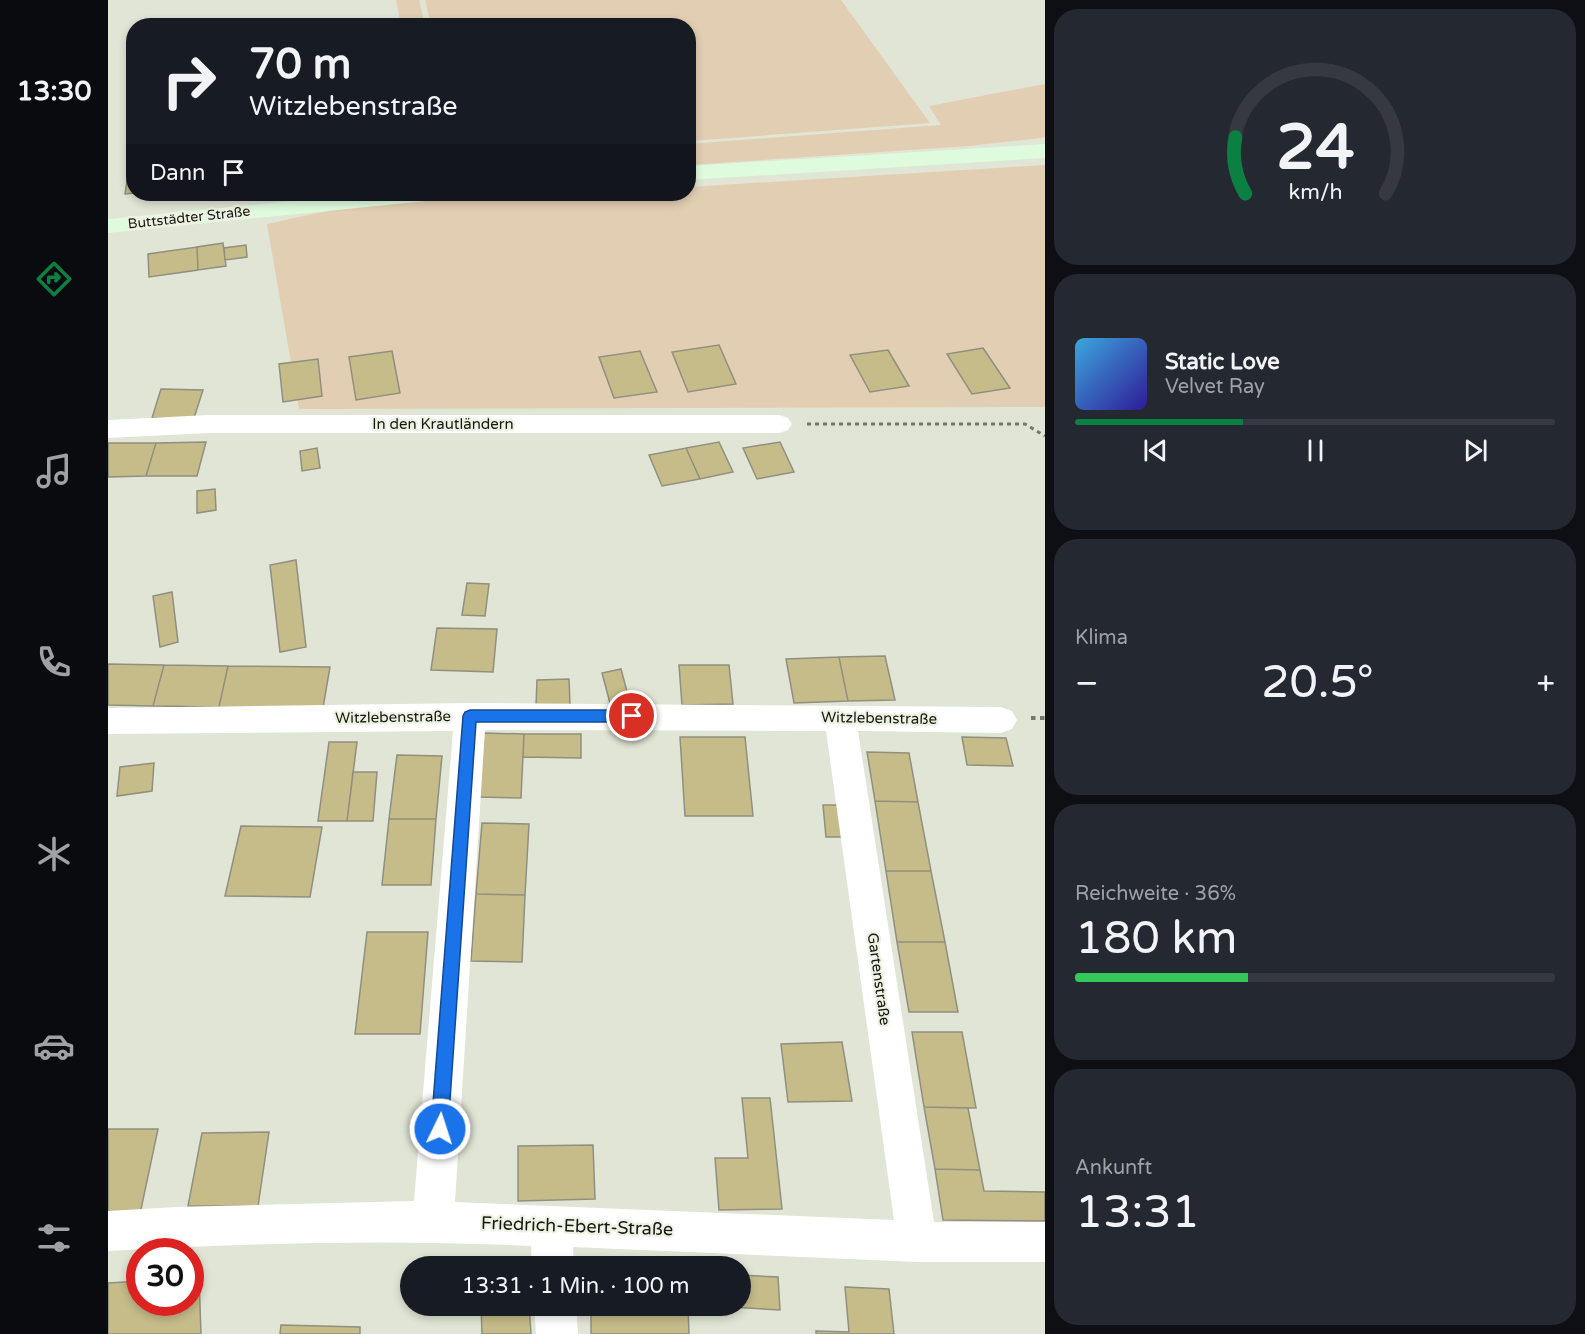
<!DOCTYPE html>
<html lang="de">
<head>
<meta charset="utf-8">
<style>
  :root { --surface:#171b24; --page:#242831; --text:#f1f3f6; --muted:#9ea1a6; --line:#363941; --accent:#0b8043 }
  body { margin:0; font-family:"Varela Round",sans-serif; background:var(--page); color:var(--text); height:100vh; display:flex; flex-direction:column; font-size:22px; white-space:nowrap }
  * { box-sizing:border-box; margin:0 }
  p { font-size:20px; color:var(--muted) }
  .icon { flex:none; width:33px; height:33px; fill:none; stroke:currentColor; stroke-width:2; stroke-linecap:round; stroke-linejoin:round }
  .map { position:relative; flex:1; overflow:hidden }
  .panel { display:flex; flex-direction:column; gap:9px; padding:9px; background:#0d0f14; width:540px }
  .panel>* { flex:none }
  .hud { position:absolute; left:18px; top:18px; width:570px; height:183px; border-radius:24px; box-shadow:0 3px 9px #0003; background:#171b24; color:var(--text); overflow:hidden }
  .speed { position:absolute; left:18px; top:1238px; display:flex; gap:12px; font-size:30px; font-weight:700; text-align:center }
  .speed>* { display:grid; place-content:center; width:78px; height:78px; border-radius:50%; background:var(--surface); box-shadow:0 3px 9px #0003; line-height:1 }
  .speed .limit { border:9px solid #d22; background:#fff; color:#111 }
  .pin { position:absolute; display:grid; place-items:center; width:51px; height:51px; color:#fff; margin:-26px; border:3px solid #fff; border-radius:50%; box-shadow:0 2px 6px #0007 }
  .me { position:absolute; width:66px; margin:-33px; rotate:4deg; stroke-linejoin:round; filter:drop-shadow(0 0 4px #0008) }
  .turn { display:flex; align-items:center; gap:21px; height:126px; padding:0 24px; font-size:27px }
  .turn .icon { width:78px; height:78px; stroke-width:2.5 }
  .turn b { display:block; font-size:42px; line-height:51px }
  .then { display:flex; align-items:center; height:57px; padding:0 24px; background:#0003; gap:12px; font-size:22px }
  .big { font-size:45px; font-weight:600; line-height:1.1 }
  .panel .widget { flex:1; display:flex; flex-direction:column; justify-content:center; gap:9px; min-width:0; padding:0 21px; border-radius:24px; background:var(--page) }
  .panel .dial { align-items:center; gap:0 }
  .dial svg { height:156px; overflow:visible; fill:none; stroke:var(--line); stroke-width:7; stroke-linecap:round; text-anchor:middle }
  .dial text { fill:var(--text); stroke:none }
  .song { display:flex; align-items:center; gap:18px }
  .cover { width:72px; height:72px; border-radius:9px; background:linear-gradient(135deg,hsl(200 70% 55%),hsl(250 70% 35%)) }
  .played { height:6px; border-radius:3px; background:linear-gradient(90deg,var(--accent) 35%,var(--line) 35%) }
  .keys { display:flex; justify-content:space-around; direction:ltr }
  .heat { display:flex; justify-content:space-between; align-items:center; font-size:33px; direction:ltr }
  .charge { height:9px; border-radius:4px; background:linear-gradient(90deg,#34c759 36%,var(--line) 0) }
  .trip { position:absolute; left:292px; top:1256px; width:351px; height:60px; border-radius:30px; background:var(--surface); box-shadow:0 3px 9px #0003; font-weight:600; line-height:60px; text-align:center }
  main { display:flex; flex:1; min-height:0 }
  .tab-bar { display:flex; flex-direction:column; width:108px; justify-content:space-around; align-items:center; background:#090b0e; color:var(--muted) }
  .tab-bar .icon { width:42px; height:42px }
  .tab-bar .current { color:var(--accent) }
  .tab-bar b { font-size:27px; color:var(--text) }
  .map>svg:first-child { display:block }
</style>
</head>
<body>
<main>
<nav class="tab-bar">
<b>13:30</b>
<svg class="icon current" aria-label="directions" viewBox="0 0 24 24"><path d="M12 3l9 9-9 9-9-9zM9 14v-3h6M13 9l2 2-2 2"/></svg>
<svg class="icon" aria-label="music" viewBox="0 0 24 24"><path d="M9 18V5l10-2v13"/><circle cx="6" cy="18" r="3"/><circle cx="16" cy="16" r="3"/></svg>
<svg class="icon" aria-label="phone" viewBox="0 0 24 24"><path d="M5 4h4l2 5-3 2q2 4 5 5l2-3 5 2v4C11 20 4 13 5 4z"/></svg>
<svg class="icon" aria-label="climate" viewBox="0 0 24 24"><path d="M12 3v18M4 7l16 10M4 17L20 7"/></svg>
<svg class="icon" aria-label="car" viewBox="0 0 24 24"><path d="M5 17H2v-5l4-1 3-4h7l3 4 3 1v5h-3M9 17h6M6 11h13"/><circle cx="7" cy="17" r="2"/><circle cx="17" cy="17" r="2"/></svg>
<svg class="icon" aria-label="filters" viewBox="0 0 24 24"><path d="M4 7h16M4 17h16"/><circle cx="9" cy="7" r="2"/><circle cx="15" cy="17" r="2"/></svg>
</nav>
<div class="map">
<svg width="937" height="1334" viewBox="0 0 937 1334">
  <rect width="100%" height="100%" fill="#e0e5d5"/>
  <path fill="#e2ceb2" d="M 288,0 L 311,0 L 317,25 L 293,25 Z
    M 317,0 L 733,0 L 822,123 L 581,141 L 580,26 L 323,25 Z
    M 937,84 L 937,137 L 933,138 L 861,146 L 581,165 L 581,144 L 833,125 L 821,106 Z
    M 937,165 L 937,407 L 191,409 L 159,224 C 184,219 209,212 235,209 C 349,195 466,194 580,194 L 581,187 Z"/>
  <path fill="#c5bc8a" stroke="#918f80" stroke-width="1.5" d="M 26,173 L 26,193 L 17,194 L 20,174 Z
    M 115,243 L 118,266 L 90,270 L 89,247 Z
    M 138,245 L 139,257 L 117,260 L 116,248 Z
    M 89,247 L 90,270 L 41,277 L 40,254 Z
    M 611,345 L 628,384 L 580,392 L 564,352 Z
    M 875,348 L 902,388 L 864,394 L 839,354 Z
    M 780,350 L 801,386 L 762,392 L 742,355 Z
    M 284,351 L 292,393 L 248,400 L 241,357 Z
    M 532,351 L 549,392 L 506,398 L 491,357 Z
    M 210,359 L 214,396 L 175,402 L 171,364 Z
    M 53,389 L 95,390 L 86,418 L 44,418 Z
    M 98,442 L 89,476 L 38,476 L 48,443 Z
    M 611,442 L 625,472 L 592,479 L 578,448 Z
    M 672,442 L 686,472 L 649,479 L 635,448 Z
    M 0,443 L 48,443 L 38,476 L 0,477 Z
    M 209,448 L 212,468 L 194,471 L 192,451 Z
    M 578,448 L 592,479 L 554,486 L 541,455 Z
    M 107,489 L 108,510 L 89,513 L 89,491 Z
    M 188,560 L 198,647 L 172,652 L 162,565 Z
    M 359,583 L 381,584 L 377,616 L 354,615 Z
    M 64,592 L 70,642 L 52,647 L 45,596 Z
    M 329,628 L 389,629 L 385,672 L 323,670 Z
    M 777,656 L 787,700 L 740,701 L 731,657 Z
    M 731,657 L 740,701 L 686,703 L 678,659 Z
    M 0,664 L 56,665 L 45,706 L 0,705 Z
    M 56,665 L 120,666 L 111,707 L 45,706 Z
    M 571,665 L 621,665 L 625,704 L 574,705 Z
    M 120,666 L 222,667 L 215,708 L 111,707 Z
    M 513,669 L 521,699 L 502,703 L 494,673 Z
    M 461,679 L 462,705 L 428,705 L 429,680 Z
    M 375,733 L 416,734 L 413,798 L 371,797 Z
    M 416,734 L 473,734 L 473,758 L 415,757 Z
    M 572,737 L 637,737 L 645,816 L 577,816 Z
    M 854,737 L 898,738 L 905,766 L 859,765 Z
    M 221,742 L 249,742 L 239,821 L 210,821 Z
    M 759,752 L 801,753 L 810,802 L 767,801 Z
    M 289,755 L 334,756 L 328,819 L 281,819 Z
    M 46,763 L 44,791 L 9,796 L 12,767 Z
    M 245,772 L 269,772 L 265,821 L 239,821 Z
    M 767,801 L 810,802 L 823,871 L 778,871 Z
    M 715,805 L 735,805 L 739,837 L 718,837 Z
    M 281,819 L 328,819 L 323,885 L 274,885 Z
    M 374,823 L 421,824 L 417,895 L 368,894 Z
    M 133,826 L 214,827 L 202,897 L 117,896 Z
    M 778,871 L 823,871 L 837,942 L 789,942 Z
    M 368,894 L 417,895 L 414,962 L 363,961 Z
    M 259,932 L 320,932 L 312,1034 L 247,1034 Z
    M 789,942 L 837,942 L 850,1012 L 801,1012 Z
    M 804,1032 L 854,1032 L 868,1108 L 816,1107 Z
    M 734,1042 L 744,1101 L 680,1102 L 673,1044 Z
    M 634,1098 L 662,1098 L 674,1209 L 611,1210 L 607,1158 L 640,1158 Z
    M 816,1107 L 860,1108 L 872,1170 L 827,1169 Z
    M 0,1129 L 50,1129 L 32,1214 L 0,1214 Z
    M 161,1132 L 150,1206 L 80,1206 L 94,1133 Z
    M 485,1145 L 487,1199 L 410,1201 L 410,1146 Z
    M 827,1169 L 872,1170 L 876,1191 L 937,1192 L 937,1221 L 835,1220 Z
    M 633,1275 L 670,1277 L 672,1310 L 591,1305 L 633,1305 Z
    M 91,1277 L 93,1334 L 0,1334 L 0,1283 L 32,1281 L 32,1302 L 82,1302 L 82,1278 Z
    M 737,1287 L 781,1289 L 786,1334 L 708,1334 L 708,1331 L 741,1332 Z
    M 373,1305 L 421,1305 L 423,1334 L 374,1334 Z
    M 483,1305 L 580,1305 L 581,1334 L 483,1334 Z
    M 173,1325 L 252,1327 L 252,1334 L 172,1334 Z"/>
  <g fill="none" stroke-linecap="round" stroke-linejoin="round">
    <path stroke="#75786e" stroke-width="3" stroke-dasharray="4 4" stroke-linecap="butt" d="M 699,424 L 917,424 L 937,436"/>
    <path stroke="#75786e" stroke-width="4" stroke-dasharray="4.5 4.5" stroke-linecap="butt" d="M 923,718 L 937,718"/>
    <path fill="#fff" fill-rule="evenodd" d="M 101,415 L 671,415 L 680,418 L 684,424 L 680,430 L 671,433 L 101,433 L 0,438 L 0,420 Z
      M 362,703 L 893,707 L 904,711 L 909,720 L 904,729 L 893,733 L 750,731 L 826,1222 L 937,1222 L 937,1262 L 809,1262 L 465,1247 L 466,1266 L 424,1266 L 423,1246 C 283,1239 141,1243 0,1251 L 0,1211 L 68,1207 L 306,1201 L 345,731 L 0,734 L 0,708 ZM 377,730 L 718,731 L 786,1220 L 347,1202 Z
      M 426,1305 L 468,1305 L 470,1334 L 428,1334 Z"/>
    <path fill="#dffbde" fill-rule="evenodd" d="M 937,144 L 937,158 L 580,180 L 580,166 Z
      M 254,194 L 330,194 L 326,199 L 318,201 L 0,233 L 0,219 Z"/>
  </g>
  <path fill="#1a73e8" stroke="#114b97" stroke-width="1.5" d="M 362,710 L 524,710 L 529,712 L 531,716 L 529,721 L 524,722 L 368,722 L 340,1129 L 338,1135 L 332,1138 L 325,1135 L 323,1129 L 355,716 L 357,712 Z"/>
  <g text-anchor="middle" stroke-width="4.5" stroke-linejoin="round" paint-order="stroke">
    <g font-size="14" fill="#161812" stroke="#edf2e2">
      <text transform="translate(81 217) rotate(-6)" y="5">Buttstädter Straße</text>
    </g>
    <g font-size="15" fill="#161812" stroke="#edf2e2">
      <text x="335" y="429">In den Krautländern</text>
      <text transform="translate(285 717) rotate(-1)" y="5">Witzlebenstraße</text>
      <text transform="translate(771 718) rotate(1)" y="5">Witzlebenstraße</text>
      <text transform="translate(771 979) rotate(82)" y="5">Gartenstraße</text>
    </g>
    <g font-size="18" fill="#161812" stroke="#edf2e2">
      <text transform="translate(469 1226) rotate(2)" y="6">Friedrich-Ebert-Straße</text>
    </g>
  </g>
</svg>
<div class="speed"><div class="limit">30</div></div>
<div class="pin" style="left:524px;top:716px;background:#d93025"><svg class="icon" aria-label="arrive" viewBox="0 0 24 24"><path d="M6 21V4h12l-3 4 3 4H6"/></svg></div>
<svg class="me" style="left:332px;top:1129px" viewBox="-20 -20 40 40"><circle r="17" fill="#1a73e8" stroke="#fff" stroke-width="3"/><path d="M0-11L8 9 0 5-8 9z" fill="#fff"/></svg>
<div class="trip">13:31 · 1 Min. · 100 m</div>
<div class="hud">
<div class="turn"><svg class="icon" aria-label="right" viewBox="0 0 24 24"><path d="M7 20v-9h11M14 6l5 5-5 5"/></svg><div><b>70 m</b>Witzlebenstraße</div></div>
<div class="then">Dann<svg class="icon" aria-label="arrive" viewBox="0 0 24 24"><path d="M6 21V4h12l-3 4 3 4H6"/></svg></div>
</div>
</div>
<section class="panel">
<div class="widget dial"><svg viewBox="0 0 100 80">
<path d="M14 69A42 42 0 1 1 86 69"/>
<path d="M14 69A42 42 0 0 1 9 40" stroke="#0b8043"/>
<text x="50" y="56" font-size="32" font-weight="700">24</text>
<text x="50" y="72" font-size="11">km/h</text>
</svg></div>
<div class="widget">
<div class="song"><i class="cover"></i><div><b>Static Love</b><p>Velvet Ray</p></div></div>
<div class="played"></div>
<div class="keys"><svg class="icon" aria-label="previous" viewBox="0 0 24 24"><path d="M18 5L8 12l10 7zM5 5v14"/></svg><svg class="icon" aria-label="pause" viewBox="0 0 24 24"><path d="M8 5v14M16 5v14"/></svg><svg class="icon" aria-label="next" viewBox="0 0 24 24"><path d="M6 5l10 7-10 7zM19 5v14"/></svg></div>
</div>
<div class="widget"><p>Klima</p>
<div class="heat"><a>−</a><b class="big">20.5°</b><a>+</a></div>
</div>
<div class="widget"><p>Reichweite · 36%</p><b class="big">180 km</b><div class="charge"></div></div>
<div class="widget"><p>Ankunft</p><b class="big">13:31</b></div>
</section>
</main>
</body>
</html>
